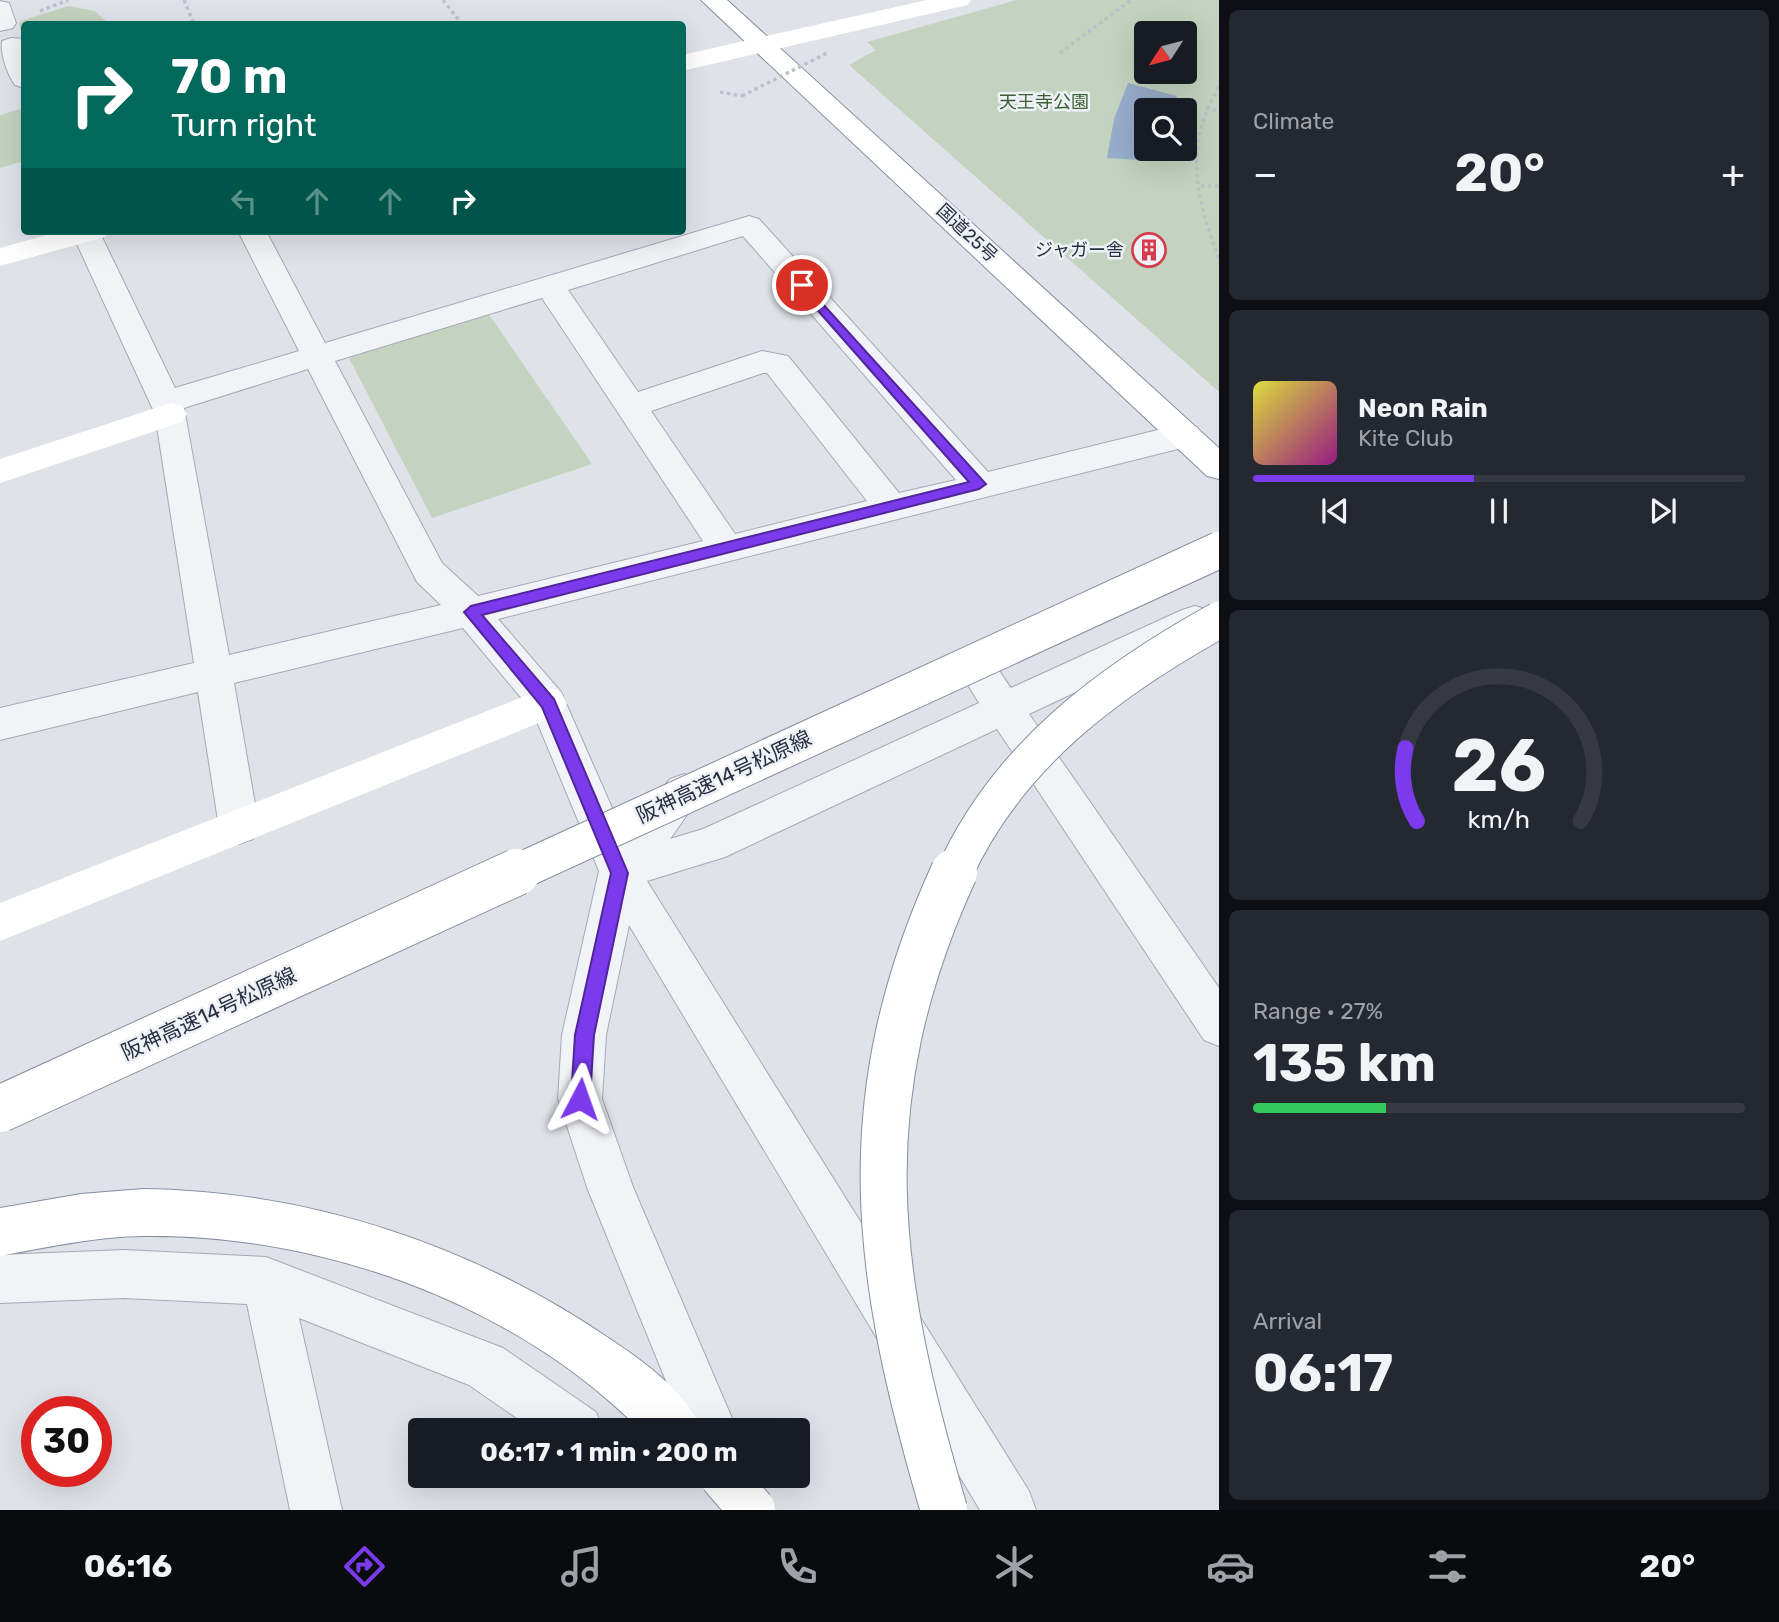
<!DOCTYPE html>
<html lang="en">
<head>
<meta charset="utf-8">
<style>
  :root { --surface:#171b24; --page:#242831; --text:#f1f3f6; --muted:#9ea1a6; --line:#363941; --accent:#7c3aed }
  body { margin:0; font-family:Rubik,"Noto Sans JP",sans-serif; background:var(--page); color:var(--text); height:100vh; display:flex; flex-direction:column; font-size:26px; white-space:nowrap }
  * { box-sizing:border-box; margin:0 }
  p { font-size:23px; color:var(--muted) }
  .icon { flex:none; width:38px; height:38px; fill:none; stroke:currentColor; stroke-width:2; stroke-linecap:round; stroke-linejoin:round }
  .map { position:relative; flex:1; overflow:hidden }
  .drawer { display:flex; flex-direction:column; gap:10px; padding:10px; background:#0d0f14; width:560px }
  .drawer>* { flex:none }
  .hud { position:absolute; left:21px; top:21px; width:665px; height:214px; border-radius:7px; box-shadow:0 7px 28px #0002; background:#00695c; color:#fff; overflow:hidden }
  .needle { width:46px; rotate:234deg }
  .controls { position:absolute; left:1134px; top:21px; display:grid; gap:14px }
  .controls a { display:grid; place-items:center; width:63px; height:63px; border-radius:7px; background:var(--surface); box-shadow:0 7px 28px #0002; font-size:35px }
  .speed { position:absolute; left:21px; top:1396px; display:flex; gap:14px; font-size:35px; font-weight:700; text-align:center }
  .speed>* { display:grid; place-content:center; width:91px; height:91px; border-radius:50%; background:var(--surface); box-shadow:0 7px 28px #0002; line-height:1 }
  .speed .limit { border:10px solid #d22; background:#fff; color:#111 }
  .pin { position:absolute; display:grid; place-items:center; width:60px; height:60px; color:#fff; margin:-30px; border:4px solid #fff; border-radius:50%; box-shadow:0 2px 7px #0007 }
  .me { position:absolute; width:77px; margin:-38px; rotate:4deg; stroke-linejoin:round; filter:drop-shadow(0 0 5px #0008) }
  .turn { display:flex; align-items:center; gap:24px; height:147px; padding:0 35px; font-size:32px }
  .turn .icon { width:91px; height:91px; stroke-width:2.5 }
  .turn b { display:block; font-size:49px; line-height:60px }
  .lanes { display:flex; align-items:center; height:66px; padding:0 35px; background:#0003; justify-content:center; gap:35px; direction:ltr }
  .lanes .off { opacity:.35 }
  .big { font-size:52px; font-weight:700; line-height:1.1 }
  .drawer .tile { flex:1; display:flex; flex-direction:column; justify-content:center; gap:10px; min-width:0; padding:0 24px; border-radius:10px; background:var(--page) }
  .drawer .dial { align-items:center; gap:0 }
  .dial svg { height:182px; overflow:visible; fill:none; stroke:var(--line); stroke-width:7; stroke-linecap:round; text-anchor:middle }
  .dial text { fill:var(--text); stroke:none }
  .song { display:flex; align-items:center; gap:21px }
  .cover { width:84px; height:84px; border-radius:10px; background:linear-gradient(135deg,hsl(60 70% 55%),hsl(310 70% 35%)) }
  .played { height:7px; border-radius:4px; background:linear-gradient(90deg,var(--accent) 45%,var(--line) 45%) }
  .keys { display:flex; justify-content:space-around; direction:ltr }
  .heat { display:flex; justify-content:space-between; align-items:center; font-size:38px; direction:ltr }
  .charge { height:10px; border-radius:5px; background:linear-gradient(90deg,#34c759 27%,var(--line) 0) }
  .trip { position:absolute; left:408px; top:1418px; width:402px; height:70px; border-radius:7px; background:var(--surface); box-shadow:0 7px 28px #0002; font-weight:700; line-height:70px; text-align:center }
  .menu { display:flex; height:112px; justify-content:space-around; align-items:center; background:#090b0e; color:var(--muted) }
  .menu .icon { width:49px; height:49px }
  .menu .active { color:var(--accent) }
  .menu b { font-size:32px; color:var(--text) }
  main { display:flex; flex:1; min-height:0 }
  .map>svg:first-child { display:block }
</style>
</head>
<body>
<main>
<div class="map">
<svg width="1219" height="1510" viewBox="0 0 1219 1510">
  <rect width="100%" height="100%" fill="#dfe2e9"/>
  <path fill="#c3d3bf" fill-rule="evenodd" d="M 1017,0 L 1219,0 L 1219,392 L 849,65 L 876,50 L 867,42 ZM 1146,33 L 1185,33 L 1185,72 L 1146,72 ZM 1146,110 L 1185,110 L 1185,149 L 1146,149 Z
    M 68,6 L 95,11 L 109,24 L 24,24 L 24,39 L 22,37 L 19,23 L 24,20 Z
    M 24,108 L 24,161 L 0,168 L 0,115 Z
    M 488,313 L 592,464 L 432,518 L 349,358 Z"/>
  <path fill="#97adcb" d="M 1128,83 L 1177,96 L 1171,110 L 1146,110 L 1146,149 L 1159,149 L 1157,161 L 1107,158 L 1114,119 Z"/>
  <g fill="none" stroke-linecap="round" stroke-linejoin="round">
    <g stroke="#a4a9b3" stroke-width="2">
      <path id="street" d="M 0,1 L 9,3 L 16,23 L 13,28 L 0,31 Z
        M 11,38 L 24,39 L 24,88 L 15,85 C 7,74 0,53 2,41 Z
        M 749,216 L 759,219 L 988,472 L 1186,423 L 1197,427 L 1202,435 L 1197,443 L 1186,447 L 498,619 L 561,692 L 624,835 L 670,779 L 684,774 L 698,779 L 704,791 L 670,839 L 703,829 L 979,703 L 954,662 L 959,651 C 987,642 996,668 1011,688 L 1182,610 L 1195,606 L 1208,610 L 1213,620 L 1208,630 L 1029,714 L 1219,988 L 1219,1046 L 1204,1040 L 997,729 L 725,857 L 647,881 L 1029,1491 L 1036,1510 L 980,1510 L 629,925 L 606,1035 L 602,1099 L 633,1187 L 737,1430 L 686,1430 L 588,1190 L 558,1099 L 562,1035 L 599,871 L 533,712 L 463,628 L 234,683 L 259,827 L 253,839 L 239,844 L 225,839 L 219,827 L 198,692 L 0,740 L 0,708 L 194,663 L 155,414 L 71,231 L 99,231 L 175,388 L 299,351 L 238,231 L 266,231 L 325,343 ZM 743,236 L 956,480 L 899,493 L 788,356 L 762,351 L 638,392 L 568,290 ZM 542,298 L 703,541 L 478,596 L 442,563 L 335,361 ZM 308,369 L 417,582 L 441,605 L 229,655 L 184,408 ZM 763,373 L 767,373 L 867,501 L 735,534 L 651,411 Z
        M 124,1250 L 266,1257 L 503,1348 L 596,1412 L 603,1430 L 534,1430 L 469,1385 L 299,1318 L 342,1510 L 290,1510 L 247,1304 L 124,1298 L 0,1303 L 0,1255 Z"/>
    </g>
    <g stroke="#858ea1" stroke-width="2">
      <path id="highway" d="M 701,0 L 727,0 L 1219,448 L 1219,479 L 1207,476 Z
        M 143,1189 C 311,1191 475,1246 613,1341 C 646,1363 687,1393 702,1430 L 640,1430 C 514,1303 320,1233 142,1236 C 94,1237 47,1247 0,1256 L 0,1208 L 81,1194 Z"/>
    </g>
    <path stroke="#bdc0c8" stroke-width="3.5" stroke-dasharray="3.5 3.5" stroke-linecap="butt" d="M 184,0 L 194,24
      M 443,0 L 462,24
      M 40,11 L 68,0
      M 1060,53 L 1131,0
      M 1219,87 C 1183,146 1196,197 1219,259
      M 720,92 L 742,96
      M 1206,108 L 1219,111
      M 1201,186 L 1219,186"/>
    <use href="#street" fill="#f2f3f7" fill-rule="evenodd"/>
    <path fill="#fff" fill-rule="evenodd" d="M 927,0 L 971,0 L 968,5 L 959,7 L 682,71 L 682,55 Z
      M 61,231 L 109,231 L 105,237 L 0,266 L 0,248 Z
      M 171,403 L 182,406 L 187,414 L 182,422 L 0,483 L 0,459 Z
      M 548,687 L 561,692 L 567,703 L 561,714 L 0,941 L 0,903 Z"/>
    <use href="#highway" fill="#fff" fill-rule="evenodd"/>
    <g stroke="#858ea1" stroke-width="38" stroke-linecap="butt">
      <path id="highway-bridge-far1" d="M 514,874 L 1219,550
        M 954,874 C 1007,756 1109,681 1219,620"/>
    </g>
    <g stroke="#858ea1" stroke-width="48" stroke-linecap="butt">
      <path id="highway-bridge" d="M 0,1109 L 517,872
        M 722,1475 L 752,1510
        M 944,1510 C 875,1275 849,1102 954,872"/>
    </g>
    <path stroke="#bdc0c8" stroke-width="3.5" stroke-dasharray="3.5 3.5" stroke-linecap="butt" d="M 742,96 L 829,52"/>
    <use href="#highway-bridge-far1" stroke="#fff" stroke-width="36"/>
    <use href="#highway-bridge" stroke="#fff" stroke-width="46"/>
  </g>
  <path fill="#7c3aed" stroke="#51269a" stroke-width="2" d="M 802,281 L 986,484 L 979,489 L 482,615 L 554,699 L 628,873 L 594,1035 L 590,1099 L 587,1106 L 580,1108 L 574,1106 L 571,1099 L 575,1035 L 611,873 L 542,707 L 464,612 L 471,606 L 969,482 L 798,288 L 798,282 Z"/>
  <defs>
    <g id="building-ring" transform="scale(1.75)"><circle r="9.5" fill="#eef1f6" stroke="#d63b4a" stroke-width="1.5"/><path d="M-4-6H4V6H1V3H-1V6H-4ZM-2.5-4.3h1.7v1.8h-1.7ZM.8-4.3h1.7v1.8H.8ZM-2.5-1h1.7V.8h-1.7ZM.8-1h1.7V.8H.8Z" fill="#d63b4a"/></g>
  </defs>
  <g fill-rule="evenodd">
    <use href="#building-ring" x="1149" y="250"/>
  </g>
  <g text-anchor="middle" stroke-width="5" stroke-linejoin="round" paint-order="stroke">
    <g font-size="18" fill="#395e33" stroke="#eef1f6">
      <text x="1044" y="108">天王寺公園</text>
    </g>
    <g font-size="18" fill="#272f41" stroke="#eef1f6">
      <text transform="translate(967 233) rotate(43)" y="6">国道25号</text>
    </g>
    <g font-size="18" fill="#272f41" stroke="#eef1f6" text-anchor="end">
      <text x="1124" y="256">ジャガー舎</text>
    </g>
    <g font-size="21" fill="#272f41" stroke="#eef1f6">
      <text transform="translate(724 777) rotate(-25)" y="7">阪神高速14号松原線</text>
      <text transform="translate(209 1014) rotate(-25)" y="7">阪神高速14号松原線</text>
    </g>
  </g>
</svg>
<div class="controls">
<a><svg class="needle" viewBox="-14 -14 28 28"><path d="M0-13l5 13h-10z" fill="#e53935"/><path d="M0 13l5-13h-10z" fill="#9ea1a6"/></svg></a>
<a><svg class="icon" aria-label="search" viewBox="0 0 24 24"><circle cx="10" cy="10" r="6"/><path d="M15 15l6 6"/></svg></a>
</div>
<div class="speed"><div class="limit">30</div></div>
<div class="pin" style="left:802px;top:285px;background:#d93025"><svg class="icon" aria-label="arrive" viewBox="0 0 24 24"><path d="M6 21V4h12l-3 4 3 4H6"/></svg></div>
<svg class="me" style="left:580px;top:1099px" viewBox="-20 -20 40 40"><path d="M0-17L14 15 0 8-14 15z" fill="#7c3aed" stroke="#fff" stroke-width="4"/></svg>
<div class="trip">06:17 · 1 min · 200 m</div>
<div class="hud">
<div class="turn"><svg class="icon" aria-label="right" viewBox="0 0 24 24"><path d="M7 20v-9h11M14 6l5 5-5 5"/></svg><div><b>70 m</b>Turn right</div></div>
<div class="lanes"><svg class="icon off" aria-label="left" viewBox="0 0 24 24"><path d="M17 20v-9H6M10 6l-5 5 5 5"/></svg><svg class="icon off" aria-label="ahead" viewBox="0 0 24 24"><path d="M12 20V5M6 11l6-6 6 6"/></svg><svg class="icon off" aria-label="ahead" viewBox="0 0 24 24"><path d="M12 20V5M6 11l6-6 6 6"/></svg><svg class="icon" aria-label="right" viewBox="0 0 24 24"><path d="M7 20v-9h11M14 6l5 5-5 5"/></svg></div>
</div>
</div>
<section class="drawer">
<div class="tile"><p>Climate</p>
<div class="heat"><a>−</a><b class="big">20°</b><a>+</a></div>
</div>
<div class="tile">
<div class="song"><i class="cover"></i><div><b>Neon Rain</b><p>Kite Club</p></div></div>
<div class="played"></div>
<div class="keys"><svg class="icon" aria-label="previous" viewBox="0 0 24 24"><path d="M18 5L8 12l10 7zM5 5v14"/></svg><svg class="icon" aria-label="pause" viewBox="0 0 24 24"><path d="M8 5v14M16 5v14"/></svg><svg class="icon" aria-label="next" viewBox="0 0 24 24"><path d="M6 5l10 7-10 7zM19 5v14"/></svg></div>
</div>
<div class="tile dial"><svg viewBox="0 0 100 80">
<path d="M14 69A42 42 0 1 1 86 69"/>
<path d="M14 69A42 42 0 0 1 9 37" stroke="#7c3aed"/>
<text x="50" y="56" font-size="32" font-weight="700">26</text>
<text x="50" y="72" font-size="11">km/h</text>
</svg></div>
<div class="tile"><p>Range · 27%</p><b class="big">135 km</b><div class="charge"></div></div>
<div class="tile"><p>Arrival</p><b class="big">06:17</b></div>
</section>
</main>
<nav class="menu">
<b>06:16</b>
<svg class="icon active" aria-label="directions" viewBox="0 0 24 24"><path d="M12 3l9 9-9 9-9-9zM9 14v-3h6M13 9l2 2-2 2"/></svg>
<svg class="icon" aria-label="music" viewBox="0 0 24 24"><path d="M9 18V5l10-2v13"/><circle cx="6" cy="18" r="3"/><circle cx="16" cy="16" r="3"/></svg>
<svg class="icon" aria-label="phone" viewBox="0 0 24 24"><path d="M5 4h4l2 5-3 2q2 4 5 5l2-3 5 2v4C11 20 4 13 5 4z"/></svg>
<svg class="icon" aria-label="climate" viewBox="0 0 24 24"><path d="M12 3v18M4 7l16 10M4 17L20 7"/></svg>
<svg class="icon" aria-label="car" viewBox="0 0 24 24"><path d="M5 17H2v-5l4-1 3-4h7l3 4 3 1v5h-3M9 17h6M6 11h13"/><circle cx="7" cy="17" r="2"/><circle cx="17" cy="17" r="2"/></svg>
<svg class="icon" aria-label="filters" viewBox="0 0 24 24"><path d="M4 7h16M4 17h16"/><circle cx="9" cy="7" r="2"/><circle cx="15" cy="17" r="2"/></svg>
<b>20°</b>
</nav>
</body>
</html>
